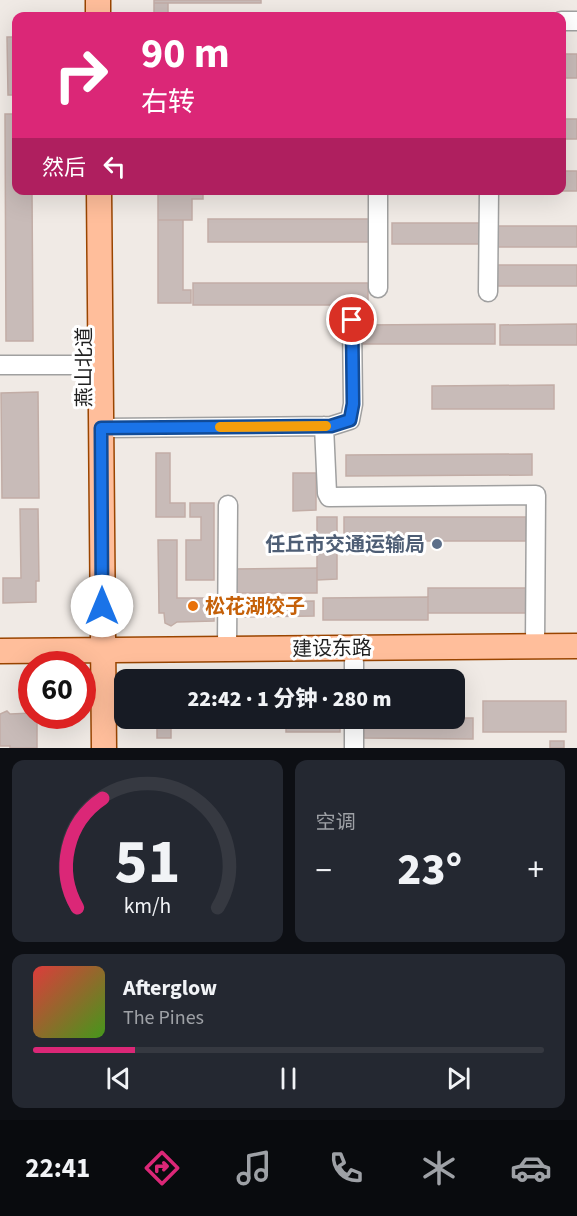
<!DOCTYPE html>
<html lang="zh">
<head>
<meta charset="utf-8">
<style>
  :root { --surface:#171b24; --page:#242831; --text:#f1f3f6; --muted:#9ea1a6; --line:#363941; --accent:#db2777 }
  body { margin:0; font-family:"Source Sans 3","Noto Sans SC",sans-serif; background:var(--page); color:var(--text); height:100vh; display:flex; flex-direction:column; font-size:22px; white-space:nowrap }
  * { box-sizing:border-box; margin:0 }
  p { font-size:20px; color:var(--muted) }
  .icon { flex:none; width:33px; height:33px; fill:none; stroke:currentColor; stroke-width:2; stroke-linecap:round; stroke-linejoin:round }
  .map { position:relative; height:748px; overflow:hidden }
  .sheet { display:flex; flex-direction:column; gap:12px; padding:12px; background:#0d0f14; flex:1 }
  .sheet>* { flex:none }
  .banner { position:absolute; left:12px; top:12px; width:554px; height:183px; border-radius:12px; box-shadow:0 6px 24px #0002; background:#db2777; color:#fff; overflow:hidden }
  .speed { position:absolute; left:18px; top:651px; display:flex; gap:12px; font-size:30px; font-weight:700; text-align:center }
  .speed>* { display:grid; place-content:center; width:78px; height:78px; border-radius:50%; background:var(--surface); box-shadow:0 6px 24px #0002; line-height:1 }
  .speed .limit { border:9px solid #d22; background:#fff; color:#111 }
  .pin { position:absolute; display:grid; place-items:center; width:51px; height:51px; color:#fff; margin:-26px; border:3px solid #fff; border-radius:50%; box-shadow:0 2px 6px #0007 }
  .me { position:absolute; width:66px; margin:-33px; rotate:0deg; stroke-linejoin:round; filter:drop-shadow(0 0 4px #0008) }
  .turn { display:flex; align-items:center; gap:21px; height:126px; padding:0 30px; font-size:27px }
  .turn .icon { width:78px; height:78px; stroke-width:2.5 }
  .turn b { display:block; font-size:42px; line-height:51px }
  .then { display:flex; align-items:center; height:57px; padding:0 30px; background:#0003; gap:12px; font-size:22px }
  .big { font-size:45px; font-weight:800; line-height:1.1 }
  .sheet .widget { flex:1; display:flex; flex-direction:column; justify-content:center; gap:9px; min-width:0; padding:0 21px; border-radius:12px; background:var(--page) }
  .sheet .dial { align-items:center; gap:0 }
  .dial svg { height:156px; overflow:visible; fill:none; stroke:var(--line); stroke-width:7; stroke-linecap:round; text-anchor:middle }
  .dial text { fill:var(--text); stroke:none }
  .song { display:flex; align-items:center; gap:18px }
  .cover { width:72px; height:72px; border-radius:9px; background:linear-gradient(135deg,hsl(0 70% 55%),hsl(100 70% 35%)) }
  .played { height:6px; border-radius:3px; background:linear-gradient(90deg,var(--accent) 20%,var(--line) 20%) }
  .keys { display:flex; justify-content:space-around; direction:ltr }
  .heat { display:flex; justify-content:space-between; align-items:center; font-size:33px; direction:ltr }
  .sheet .tiles { flex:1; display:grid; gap:12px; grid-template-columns:1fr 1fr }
  .widget:last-child { grid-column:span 2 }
  .trip { position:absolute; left:114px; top:669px; width:351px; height:60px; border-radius:12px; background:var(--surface); box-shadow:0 6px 24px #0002; font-weight:800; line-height:60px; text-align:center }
  .tab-bar { display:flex; height:96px; justify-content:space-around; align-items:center; background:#090b0e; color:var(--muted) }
  .tab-bar .icon { width:42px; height:42px }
  .tab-bar .on { color:var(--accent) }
  .tab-bar b { font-size:27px; color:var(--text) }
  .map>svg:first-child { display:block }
</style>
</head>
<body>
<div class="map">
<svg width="577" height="748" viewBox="0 0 577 748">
  <rect width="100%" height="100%" fill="#f0eae5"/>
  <path fill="#c8bbb8" stroke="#c2ada6" stroke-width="1.5" d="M 154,0 L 261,0 L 261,3 L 154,3 Z
    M 154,3 L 168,3 L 168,16 L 154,16 Z
    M 7,37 L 16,37 L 16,95 L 8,95 Z
    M 561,54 L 577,54 L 577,78 L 561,78 Z
    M 5,114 L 16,114 L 16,190 L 32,190 L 33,341 L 6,341 Z
    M 561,119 L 577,119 L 577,139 L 561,139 Z
    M 561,171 L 577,171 L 577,191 L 498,191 L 561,190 Z
    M 158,190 L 203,190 L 203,199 L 192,199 L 192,220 L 158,220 Z
    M 208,219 L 369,219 L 369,242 L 208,242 Z
    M 158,220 L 183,220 L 183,290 L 191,290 L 191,303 L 158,303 Z
    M 392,223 L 479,223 L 479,244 L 392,244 Z
    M 498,226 L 577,226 L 577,247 L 498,247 Z
    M 496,265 L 577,265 L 577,286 L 496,286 Z
    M 193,283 L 368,283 L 368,305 L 193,305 Z
    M 495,324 L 495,344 L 363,344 L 363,325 Z
    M 577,324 L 577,345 L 500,345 L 500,325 Z
    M 554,385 L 554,409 L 432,409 L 432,386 Z
    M 38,392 L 39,498 L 2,498 L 1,393 Z
    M 156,453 L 170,453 L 170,503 L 185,503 L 185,517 L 156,517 Z
    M 532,454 L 532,475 L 346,476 L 346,455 Z
    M 293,473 L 316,473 L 316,510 L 293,511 Z
    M 190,503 L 214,503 L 214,580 L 186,580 L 186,540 L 201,540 L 201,517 L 190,517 Z
    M 20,509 L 38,509 L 39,581 L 36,581 L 36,602 L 3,603 L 3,578 L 21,578 Z
    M 317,517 L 337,517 L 337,579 L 317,580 Z
    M 344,517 L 526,517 L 526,541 L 344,541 Z
    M 158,540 L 177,540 L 177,598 L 214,598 L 214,621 L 177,622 L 171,626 L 165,623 L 164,613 L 159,613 Z
    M 317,568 L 317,593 L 234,593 L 233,569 Z
    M 428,588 L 527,588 L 527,613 L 428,613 Z
    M 428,597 L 428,620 L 323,620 L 323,598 Z
    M 314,601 L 314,616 L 240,617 L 240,602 Z
    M 483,701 L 566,701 L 566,732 L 483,732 Z
    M 7,711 L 10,714 L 32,713 L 32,716 L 37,716 L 37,748 L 10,748 L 10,746 L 0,746 L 0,714 Z
    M 157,718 L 171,718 L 171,738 L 157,738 Z
    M 254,718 L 284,718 L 284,726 L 254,726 Z
    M 364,718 L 473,718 L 473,739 L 364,738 Z
    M 286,722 L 340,722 L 340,732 L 286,732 Z
    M 550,741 L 564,741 L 564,748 L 550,748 Z"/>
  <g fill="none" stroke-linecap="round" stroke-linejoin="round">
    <g stroke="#a0a0a0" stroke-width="21">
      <path id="minor" d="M 561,21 L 577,21
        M 378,190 L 378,288
        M 488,292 L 489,190
        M 0,365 L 84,365
        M 324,426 L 327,493 L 329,497 L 536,495 L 535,646
        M 101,428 L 331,426 L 350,420 L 353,404 L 352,320
        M 227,649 L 228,505
        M 354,680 L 354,662
        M 354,748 L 354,718"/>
    </g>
    <g stroke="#9a4500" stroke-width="27">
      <path id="major" d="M 98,0 L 98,16
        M 99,190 L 104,748
        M 0,651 L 577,646"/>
    </g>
    <use href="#minor" stroke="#fff" stroke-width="18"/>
    <use href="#major" stroke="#ffbe9b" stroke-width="24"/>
  </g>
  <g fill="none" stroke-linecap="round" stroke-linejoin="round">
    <g stroke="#114b97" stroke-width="15">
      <path id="route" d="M 102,606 L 101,428 L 331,426 L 350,420 L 353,404 L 352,320"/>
    </g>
    <use href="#route" stroke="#1a73e8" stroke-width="10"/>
    <path stroke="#f59e0b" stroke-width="10" d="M 220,427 L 326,426"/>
  </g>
  <circle fill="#5c6f8a" stroke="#fff" stroke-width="2" cx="437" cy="544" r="6"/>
  <circle fill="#e8710a" stroke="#fff" stroke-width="2" cx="193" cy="606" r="6"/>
  <g text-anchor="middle" stroke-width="6" stroke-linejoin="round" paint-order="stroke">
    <g font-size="20" fill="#1f1f1f" stroke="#fff">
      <text transform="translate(84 367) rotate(-90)" y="7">燕山北道</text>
      <text transform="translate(332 648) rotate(-1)" y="7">建设东路</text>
    </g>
    <g font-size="20" font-weight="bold" fill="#4e5e75" stroke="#fff" text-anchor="end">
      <text x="425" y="551">任丘市交通运输局</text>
    </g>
    <g font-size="20" font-weight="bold" fill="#c56008" stroke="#fff" text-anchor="start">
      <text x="205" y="613">松花湖饺子</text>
    </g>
  </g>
</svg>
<div class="speed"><div class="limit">60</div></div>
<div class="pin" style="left:352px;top:320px;background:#d93025"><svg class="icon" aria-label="arrive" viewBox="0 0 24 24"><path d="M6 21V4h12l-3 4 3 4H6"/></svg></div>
<svg class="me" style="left:102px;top:606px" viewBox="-20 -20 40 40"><circle r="19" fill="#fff"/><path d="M0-13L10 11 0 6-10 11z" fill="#1a73e8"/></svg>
<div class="trip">22:42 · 1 分钟 · 280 m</div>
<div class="banner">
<div class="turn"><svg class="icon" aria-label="right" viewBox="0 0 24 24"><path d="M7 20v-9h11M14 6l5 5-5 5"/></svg><div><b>90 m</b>右转</div></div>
<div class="then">然后<svg class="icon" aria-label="left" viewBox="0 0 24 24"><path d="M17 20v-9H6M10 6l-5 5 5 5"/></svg></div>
</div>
</div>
<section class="sheet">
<div class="tiles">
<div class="widget dial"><svg viewBox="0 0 100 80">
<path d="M14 69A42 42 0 1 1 86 69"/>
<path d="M14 69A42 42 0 0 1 27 13" stroke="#db2777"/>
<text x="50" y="56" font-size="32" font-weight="700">51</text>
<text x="50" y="72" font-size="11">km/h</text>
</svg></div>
<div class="widget"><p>空调</p>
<div class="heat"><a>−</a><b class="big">23°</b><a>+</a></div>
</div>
<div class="widget">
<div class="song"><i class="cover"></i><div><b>Afterglow</b><p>The Pines</p></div></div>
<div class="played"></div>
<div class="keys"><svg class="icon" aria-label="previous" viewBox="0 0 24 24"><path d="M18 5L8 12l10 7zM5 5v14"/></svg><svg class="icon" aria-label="pause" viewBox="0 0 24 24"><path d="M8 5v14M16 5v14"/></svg><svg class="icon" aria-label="next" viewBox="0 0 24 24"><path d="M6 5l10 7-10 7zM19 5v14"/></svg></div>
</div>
</div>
</section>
<nav class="tab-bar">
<b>22:41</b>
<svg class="icon on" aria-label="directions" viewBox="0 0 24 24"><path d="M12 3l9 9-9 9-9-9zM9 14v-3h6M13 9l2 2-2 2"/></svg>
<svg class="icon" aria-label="music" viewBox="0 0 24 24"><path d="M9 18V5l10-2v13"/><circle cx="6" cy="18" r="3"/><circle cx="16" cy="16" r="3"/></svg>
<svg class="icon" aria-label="phone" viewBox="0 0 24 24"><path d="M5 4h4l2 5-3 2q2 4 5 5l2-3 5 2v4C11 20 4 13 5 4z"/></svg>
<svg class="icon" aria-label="climate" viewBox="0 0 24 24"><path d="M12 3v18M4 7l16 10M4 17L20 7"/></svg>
<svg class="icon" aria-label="car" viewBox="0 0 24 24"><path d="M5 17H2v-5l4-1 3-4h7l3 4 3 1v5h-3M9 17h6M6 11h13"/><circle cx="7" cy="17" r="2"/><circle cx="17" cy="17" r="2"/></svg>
</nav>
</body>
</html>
